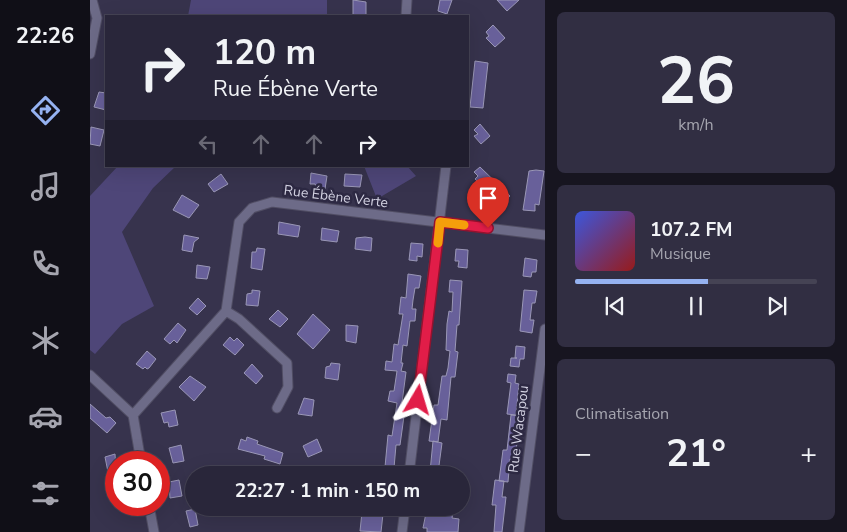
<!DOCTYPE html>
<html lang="fr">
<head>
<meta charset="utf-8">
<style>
  :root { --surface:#29263a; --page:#312e42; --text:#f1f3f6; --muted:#a5a5af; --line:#454354; --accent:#95b2f1 }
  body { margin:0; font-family:"Nunito Sans",sans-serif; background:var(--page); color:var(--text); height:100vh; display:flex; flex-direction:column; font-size:19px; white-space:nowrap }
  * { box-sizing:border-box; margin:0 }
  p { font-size:16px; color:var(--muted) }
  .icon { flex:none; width:28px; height:28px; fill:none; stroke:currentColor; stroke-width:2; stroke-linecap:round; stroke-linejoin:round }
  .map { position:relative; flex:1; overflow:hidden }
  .sheet { display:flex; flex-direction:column; gap:12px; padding:12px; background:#171520; width:302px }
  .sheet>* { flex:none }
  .hud { position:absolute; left:15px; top:15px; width:364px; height:152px; border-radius:0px; box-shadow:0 5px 20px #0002,0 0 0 1px var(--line); background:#29263a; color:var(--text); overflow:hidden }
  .speed { position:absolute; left:15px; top:451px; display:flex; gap:10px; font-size:25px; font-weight:700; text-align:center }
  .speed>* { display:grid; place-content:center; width:65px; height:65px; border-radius:50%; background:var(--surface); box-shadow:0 5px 20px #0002,0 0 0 1px var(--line); line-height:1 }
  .speed .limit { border:8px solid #d22; background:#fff; color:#111 }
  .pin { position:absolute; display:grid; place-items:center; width:42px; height:42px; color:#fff; margin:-51px -21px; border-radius:50% 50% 50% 0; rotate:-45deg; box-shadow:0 0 5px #0007 }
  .pin .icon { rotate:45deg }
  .me { position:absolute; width:55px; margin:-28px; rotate:7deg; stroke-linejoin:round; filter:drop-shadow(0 0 4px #0008) }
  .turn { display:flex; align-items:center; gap:18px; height:105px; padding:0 25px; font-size:22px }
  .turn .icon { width:65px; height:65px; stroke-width:2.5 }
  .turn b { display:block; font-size:35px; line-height:42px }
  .lanes { display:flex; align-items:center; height:48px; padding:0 25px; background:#0003; justify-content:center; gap:25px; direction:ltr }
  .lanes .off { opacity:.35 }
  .big { font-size:38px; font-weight:700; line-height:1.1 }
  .sheet .widget { flex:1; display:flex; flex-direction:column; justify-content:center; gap:8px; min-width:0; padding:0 18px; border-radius:8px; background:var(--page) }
  .sheet .dial { align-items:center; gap:0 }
  .dial b { font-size:65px; line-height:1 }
  .song { display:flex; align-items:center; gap:15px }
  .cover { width:60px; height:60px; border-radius:8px; background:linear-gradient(135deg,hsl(230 70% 55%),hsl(0 70% 35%)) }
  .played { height:5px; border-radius:2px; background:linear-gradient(90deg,var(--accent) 55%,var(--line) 55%) }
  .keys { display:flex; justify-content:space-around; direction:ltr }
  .heat { display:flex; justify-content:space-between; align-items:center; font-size:28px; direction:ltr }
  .trip { position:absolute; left:95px; top:466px; width:285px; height:50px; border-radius:25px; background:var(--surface); box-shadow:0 5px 20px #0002,0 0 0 1px var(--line); font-weight:700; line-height:50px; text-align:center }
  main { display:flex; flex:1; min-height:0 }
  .tab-bar { display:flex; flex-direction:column; width:90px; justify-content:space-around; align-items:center; background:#100f17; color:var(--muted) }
  .tab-bar .icon { width:35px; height:35px }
  .tab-bar .selected { color:var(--accent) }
  .tab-bar b { font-size:22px; color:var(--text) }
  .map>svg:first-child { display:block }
</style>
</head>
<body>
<main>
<nav class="tab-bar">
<b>22:26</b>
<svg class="icon selected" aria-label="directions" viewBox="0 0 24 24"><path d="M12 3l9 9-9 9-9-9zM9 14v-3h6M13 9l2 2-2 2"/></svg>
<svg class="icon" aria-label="music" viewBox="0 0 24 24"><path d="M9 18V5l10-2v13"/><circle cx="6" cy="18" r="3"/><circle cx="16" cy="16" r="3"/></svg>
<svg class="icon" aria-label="phone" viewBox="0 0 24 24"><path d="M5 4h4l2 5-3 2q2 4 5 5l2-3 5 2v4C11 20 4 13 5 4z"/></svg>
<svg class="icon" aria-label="climate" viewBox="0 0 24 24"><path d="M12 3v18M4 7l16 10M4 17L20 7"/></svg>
<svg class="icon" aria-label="car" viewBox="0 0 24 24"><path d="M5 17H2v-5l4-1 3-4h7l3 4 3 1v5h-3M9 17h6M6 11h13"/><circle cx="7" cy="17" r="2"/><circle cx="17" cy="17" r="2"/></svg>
<svg class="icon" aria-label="filters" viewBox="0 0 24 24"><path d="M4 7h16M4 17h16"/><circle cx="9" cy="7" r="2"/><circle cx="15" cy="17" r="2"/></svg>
</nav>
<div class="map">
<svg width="455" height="532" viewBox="0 0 455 532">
  <rect width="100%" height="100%" fill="#37334d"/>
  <path fill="#4e4678" d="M 101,0 L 237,0 L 237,16 L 98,16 Z
    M 28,166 L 86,166 L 63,188 L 32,232 L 64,306 L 32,324 L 5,354 L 0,350 L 0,196 Z
    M 274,166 L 317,166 L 326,176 L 287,199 Z"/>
  <path fill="#68609a" stroke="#9a97b6" d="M 263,0 L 276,2 L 276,16 L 263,16 Z
    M 350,0 L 362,0 L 357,14 L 348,11 Z
    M 407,0 L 429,0 L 417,11 Z
    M 403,25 L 415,38 L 405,47 L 396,38 L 399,36 L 396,32 Z
    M 385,61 L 398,63 L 393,108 L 380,107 Z
    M 9,92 L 16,93 L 16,110 L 4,107 Z
    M 390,124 L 400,136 L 391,144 L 384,136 L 388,134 L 384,130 Z
    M 1,127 L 14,130 L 10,146 L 0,144 Z
    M 390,167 L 420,196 L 409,206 L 402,199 L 404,197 L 385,179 L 388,176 L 384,172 Z
    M 446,170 L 454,171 L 449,205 L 445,204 L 445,211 L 433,210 L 439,171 Z
    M 221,173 L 237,176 L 235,189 L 227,188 L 225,184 L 220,184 Z
    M 131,174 L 138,184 L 124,192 L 118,184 Z
    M 255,174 L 272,175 L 270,187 L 254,186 Z
    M 92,195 L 109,205 L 99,218 L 83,210 Z
    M 189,222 L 210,226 L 208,237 L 188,234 Z
    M 232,228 L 249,231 L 247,242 L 231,240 Z
    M 94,235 L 109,238 L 104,242 L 102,252 L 92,250 Z
    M 275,237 L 282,238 L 281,251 L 265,249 L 266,238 Z
    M 321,243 L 333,244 L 332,257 L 327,256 L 327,261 L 319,260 Z
    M 167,248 L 175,249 L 172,270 L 161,268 L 162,252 L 166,252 Z
    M 366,249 L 378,250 L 377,268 L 368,267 L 369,261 L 365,261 Z
    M 435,258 L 447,260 L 446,272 L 442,272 L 441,277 L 433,276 Z
    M 107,265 L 120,267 L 117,279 L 106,278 Z
    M 318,274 L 331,276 L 329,288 L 325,288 L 323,300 L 322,309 L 326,309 L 325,321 L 320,321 L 317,346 L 313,345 L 311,363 L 313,363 L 311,371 L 316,372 L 312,403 L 316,403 L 314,416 L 310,445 L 306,445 L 304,468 L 297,467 L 300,467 L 299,475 L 290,475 L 291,466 L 295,467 L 298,435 L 302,436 L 307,403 L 298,401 L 300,391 L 304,391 L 307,371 L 295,370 L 296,361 L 302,362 L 304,344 L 308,345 L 313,314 L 309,314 L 311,297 L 316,298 Z
    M 360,280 L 372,281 L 369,325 L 367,325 L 365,351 L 368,352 L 367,360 L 365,377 L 361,377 L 357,420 L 351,419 L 348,442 L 339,441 L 344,405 L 348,405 L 352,376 L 356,376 L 358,368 L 360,351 L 356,350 L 357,324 L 359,311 L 362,312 L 363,292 L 359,292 Z
    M 162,290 L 170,291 L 168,306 L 156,305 L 157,294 L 162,293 Z
    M 434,290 L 447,291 L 445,303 L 442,303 L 440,320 L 444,320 L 442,333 L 430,331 Z
    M 108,298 L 116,306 L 107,315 L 99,308 Z
    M 188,310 L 198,319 L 190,327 L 179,319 Z
    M 223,314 L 240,330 L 223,349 L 207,334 Z
    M 88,323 L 96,330 L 87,343 L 84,340 L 80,344 L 74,339 Z
    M 256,325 L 268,326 L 266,343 L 256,341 Z
    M 140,337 L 144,341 L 147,338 L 154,345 L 145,355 L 133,345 Z
    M 426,346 L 435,347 L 434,359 L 430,359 L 429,367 L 420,366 L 421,358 L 427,358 L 425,358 Z
    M 57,351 L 66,359 L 59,368 L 57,369 L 55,367 L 53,369 L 46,364 Z
    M 241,363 L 250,364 L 248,380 L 235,378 L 236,367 L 240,366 Z
    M 162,364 L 173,376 L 166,384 L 154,373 Z
    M 418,374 L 426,375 L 425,383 L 429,384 L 426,415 L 417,414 L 421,383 L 417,382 Z
    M 100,376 L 116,387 L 104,401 L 89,387 Z
    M 214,398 L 224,400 L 222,416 L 208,414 Z
    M 0,404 L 16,418 L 20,417 L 26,423 L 17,433 L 0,418 Z
    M 85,410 L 88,425 L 79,427 L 78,422 L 74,423 L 71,413 Z
    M 421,415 L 430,416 L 425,460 L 420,459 L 418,482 L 409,481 L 413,450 L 417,450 Z
    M 157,437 L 168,441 L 167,444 L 193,453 L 190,464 L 174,459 L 175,456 L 148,449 L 151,439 L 156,441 Z
    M 227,439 L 232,451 L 218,457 L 213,446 Z
    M 343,441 L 352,443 L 348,473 L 340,472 Z
    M 91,445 L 94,461 L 83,463 L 79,448 Z
    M 25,454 L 26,470 L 18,472 L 15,457 Z
    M 89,480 L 92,496 L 80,498 L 79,482 Z
    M 405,480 L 414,481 L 412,497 L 416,497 L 412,532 L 404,532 L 406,505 L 402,505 Z
    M 337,508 L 346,508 L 346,510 L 363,512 L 362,518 L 369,519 L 368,532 L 337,532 L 337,528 L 333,528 Z
    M 105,509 L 108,525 L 100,527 L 96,511 Z
    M 272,512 L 293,514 L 291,532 L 270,531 Z"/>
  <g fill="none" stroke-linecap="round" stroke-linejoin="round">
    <g stroke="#514e64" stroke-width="11">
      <path id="street" d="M 316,16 L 317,0
        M 0,54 L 7,18 L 2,0
        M 136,311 L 149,319 L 197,363 L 198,387 L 187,408
        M 0,375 L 43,415 L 51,462
        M 43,415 L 136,311 L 149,222 L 162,208 L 182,202 L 455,235
        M 319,475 L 356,166
        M 59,505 L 64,532
        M 312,532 L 315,508
        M 429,532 L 455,329"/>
    </g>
    <use href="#street" stroke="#6d6b88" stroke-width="9"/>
  </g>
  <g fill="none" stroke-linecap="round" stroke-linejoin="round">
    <g stroke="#92132f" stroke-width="12">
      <path id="route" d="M 328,400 L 350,222 L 398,228"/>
    </g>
    <use href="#route" stroke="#e11d48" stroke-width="9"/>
    <path stroke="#f59e0b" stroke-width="9" d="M 348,243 L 350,222 L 374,225"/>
  </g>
  <g text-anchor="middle" stroke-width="5" stroke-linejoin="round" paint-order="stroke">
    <g font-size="14" fill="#d3d2e2" stroke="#2d2943">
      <text transform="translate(246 196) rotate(7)" y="5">Rue Ébène Verte</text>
      <text transform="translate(428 429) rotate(-83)" y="5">Rue Wacapou</text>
    </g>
  </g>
</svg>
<div class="speed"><div class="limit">30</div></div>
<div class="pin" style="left:398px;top:228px;background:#d93025"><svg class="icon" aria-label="arrive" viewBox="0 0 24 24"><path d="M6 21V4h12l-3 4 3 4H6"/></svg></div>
<svg class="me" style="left:328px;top:400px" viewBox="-20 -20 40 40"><path d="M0-17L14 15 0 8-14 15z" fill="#e11d48" stroke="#fff" stroke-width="4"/></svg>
<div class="trip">22:27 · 1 min · 150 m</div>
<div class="hud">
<div class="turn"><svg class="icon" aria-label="right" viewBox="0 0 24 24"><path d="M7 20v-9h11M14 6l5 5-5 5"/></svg><div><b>120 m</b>Rue Ébène Verte</div></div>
<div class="lanes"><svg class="icon off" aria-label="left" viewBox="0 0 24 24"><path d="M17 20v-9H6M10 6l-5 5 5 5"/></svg><svg class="icon off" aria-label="ahead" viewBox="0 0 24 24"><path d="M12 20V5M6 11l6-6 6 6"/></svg><svg class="icon off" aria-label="ahead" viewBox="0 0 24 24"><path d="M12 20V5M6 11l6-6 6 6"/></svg><svg class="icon" aria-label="right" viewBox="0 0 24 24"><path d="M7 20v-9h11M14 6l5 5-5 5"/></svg></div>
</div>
</div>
<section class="sheet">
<div class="widget dial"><b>26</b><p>km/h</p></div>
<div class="widget">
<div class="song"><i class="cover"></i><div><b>107.2 FM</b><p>Musique</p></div></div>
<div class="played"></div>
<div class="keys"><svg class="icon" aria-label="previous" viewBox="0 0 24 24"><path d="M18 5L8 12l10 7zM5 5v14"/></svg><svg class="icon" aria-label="pause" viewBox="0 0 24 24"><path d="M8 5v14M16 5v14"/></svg><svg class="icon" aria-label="next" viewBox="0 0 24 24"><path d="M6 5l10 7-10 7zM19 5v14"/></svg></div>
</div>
<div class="widget"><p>Climatisation</p>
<div class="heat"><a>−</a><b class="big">21°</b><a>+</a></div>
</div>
</section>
</main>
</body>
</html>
